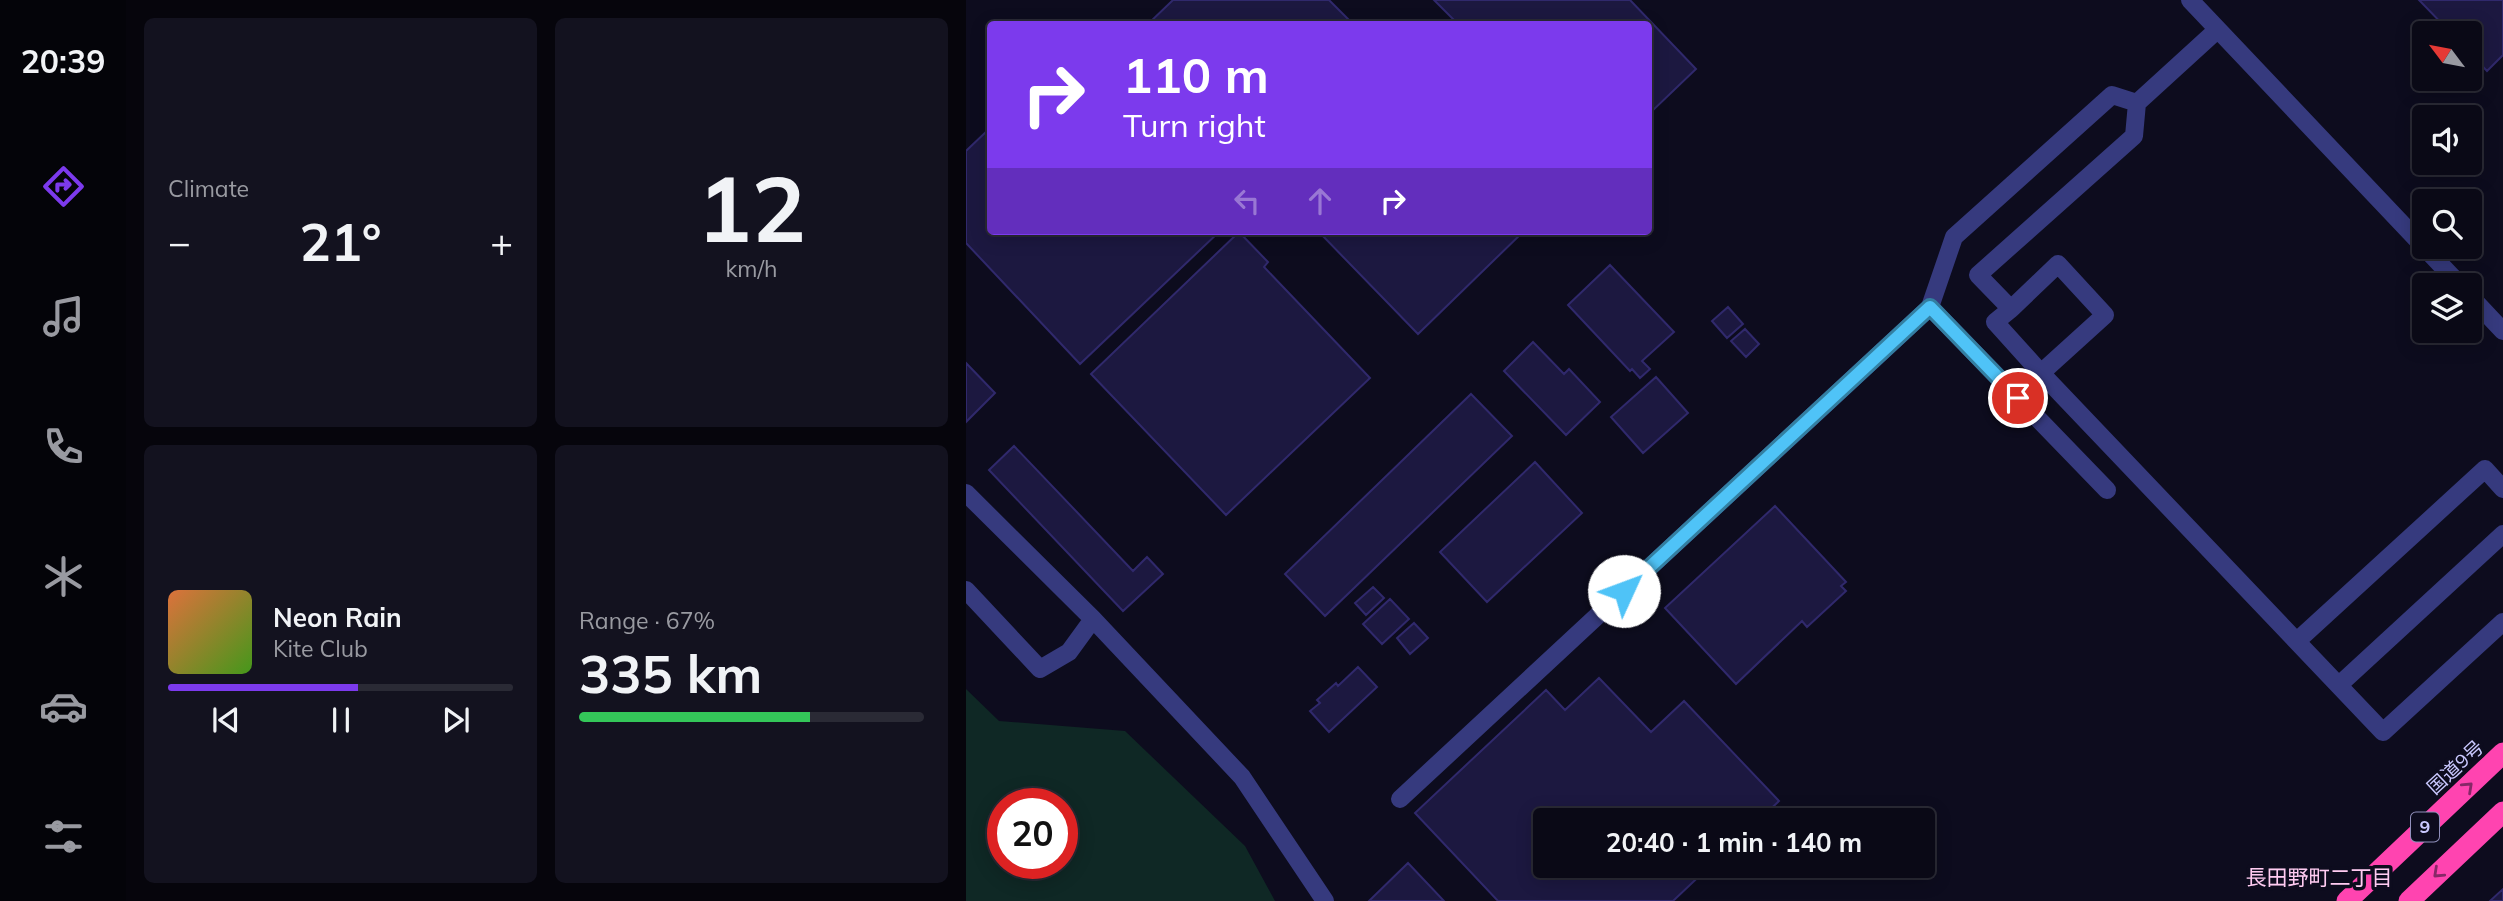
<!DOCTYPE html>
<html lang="en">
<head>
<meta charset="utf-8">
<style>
  :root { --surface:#0a0916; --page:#13121f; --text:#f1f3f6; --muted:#999aa1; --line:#2a2a35; --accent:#7c3aed }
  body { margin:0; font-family:Mulish,"Noto Sans JP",sans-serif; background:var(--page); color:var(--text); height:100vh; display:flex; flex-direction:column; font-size:26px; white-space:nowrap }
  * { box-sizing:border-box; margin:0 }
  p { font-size:23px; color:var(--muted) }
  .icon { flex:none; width:38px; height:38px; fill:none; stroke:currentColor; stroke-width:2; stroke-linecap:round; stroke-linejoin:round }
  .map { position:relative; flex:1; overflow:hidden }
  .side { display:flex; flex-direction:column; gap:18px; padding:18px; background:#06050c; width:840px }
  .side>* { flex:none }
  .banner { position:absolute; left:21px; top:21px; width:665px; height:214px; border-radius:7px; box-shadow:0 4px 18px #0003,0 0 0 2px var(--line); background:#7c3aed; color:#fff; overflow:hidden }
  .needle { width:46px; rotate:302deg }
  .fabs { position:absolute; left:1446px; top:21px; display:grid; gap:14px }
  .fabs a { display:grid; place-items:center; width:70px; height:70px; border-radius:7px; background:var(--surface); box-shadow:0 4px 18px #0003,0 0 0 2px var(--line); font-size:35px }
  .speed { position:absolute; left:21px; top:788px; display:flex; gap:14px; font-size:35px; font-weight:700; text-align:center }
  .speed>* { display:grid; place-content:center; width:91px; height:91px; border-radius:50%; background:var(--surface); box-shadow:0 4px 18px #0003,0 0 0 2px var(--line); line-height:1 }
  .speed .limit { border:10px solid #d22; background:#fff; color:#111 }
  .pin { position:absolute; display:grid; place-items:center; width:60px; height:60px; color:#fff; margin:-30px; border:4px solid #fff; border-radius:50%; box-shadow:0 2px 7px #0007 }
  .me { position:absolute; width:77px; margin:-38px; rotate:47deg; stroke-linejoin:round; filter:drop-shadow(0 0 5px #0008) }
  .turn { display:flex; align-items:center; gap:24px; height:147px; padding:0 21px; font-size:32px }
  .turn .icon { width:91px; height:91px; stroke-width:2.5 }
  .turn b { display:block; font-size:49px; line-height:60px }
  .lanes { display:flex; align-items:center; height:66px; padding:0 21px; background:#0003; justify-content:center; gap:35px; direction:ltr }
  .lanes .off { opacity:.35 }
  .big { font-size:52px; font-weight:700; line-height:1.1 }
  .side .card { flex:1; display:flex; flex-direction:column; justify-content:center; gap:10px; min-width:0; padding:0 24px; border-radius:10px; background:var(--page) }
  .side .dial { align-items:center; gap:0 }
  .dial b { font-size:91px; line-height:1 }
  .song { display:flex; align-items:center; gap:21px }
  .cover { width:84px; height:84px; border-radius:10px; background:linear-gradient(135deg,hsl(20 70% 55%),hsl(100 70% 35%)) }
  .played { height:7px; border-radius:4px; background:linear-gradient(90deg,var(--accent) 55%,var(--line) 55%) }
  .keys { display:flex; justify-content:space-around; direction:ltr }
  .heat { display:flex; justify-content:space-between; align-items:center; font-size:38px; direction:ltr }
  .charge { height:10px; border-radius:5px; background:linear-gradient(90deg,#34c759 67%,var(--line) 0) }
  .side .tiles { flex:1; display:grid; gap:18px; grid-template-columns:repeat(2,1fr) }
  .trip { position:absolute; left:567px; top:808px; width:402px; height:70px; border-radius:7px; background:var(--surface); box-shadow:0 4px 18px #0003,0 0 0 2px var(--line); font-weight:700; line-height:70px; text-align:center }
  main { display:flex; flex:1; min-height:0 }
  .tabs { display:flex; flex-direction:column; width:126px; justify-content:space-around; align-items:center; background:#040409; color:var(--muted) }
  .tabs .icon { width:49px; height:49px }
  .tabs .on { color:var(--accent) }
  .tabs b { font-size:32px; color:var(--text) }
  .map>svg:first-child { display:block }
</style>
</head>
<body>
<main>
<nav class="tabs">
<b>20:39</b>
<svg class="icon on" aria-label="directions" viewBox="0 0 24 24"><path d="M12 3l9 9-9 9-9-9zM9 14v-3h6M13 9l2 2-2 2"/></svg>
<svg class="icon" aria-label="music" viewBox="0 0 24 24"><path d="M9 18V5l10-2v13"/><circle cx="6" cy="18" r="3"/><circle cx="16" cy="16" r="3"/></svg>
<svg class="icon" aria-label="phone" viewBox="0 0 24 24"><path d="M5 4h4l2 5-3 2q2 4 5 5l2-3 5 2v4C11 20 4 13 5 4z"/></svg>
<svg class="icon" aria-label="climate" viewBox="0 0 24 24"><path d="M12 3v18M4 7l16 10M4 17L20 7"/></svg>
<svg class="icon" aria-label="car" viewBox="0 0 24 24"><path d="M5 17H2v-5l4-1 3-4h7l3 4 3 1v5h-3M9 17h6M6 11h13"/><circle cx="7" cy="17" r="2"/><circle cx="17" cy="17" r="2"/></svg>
<svg class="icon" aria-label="filters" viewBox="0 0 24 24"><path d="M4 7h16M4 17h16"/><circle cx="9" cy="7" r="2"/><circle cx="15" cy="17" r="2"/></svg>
</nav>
<section class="side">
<div class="tiles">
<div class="card"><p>Climate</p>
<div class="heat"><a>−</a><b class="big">21°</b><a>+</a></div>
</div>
<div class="card dial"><b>12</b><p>km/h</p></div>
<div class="card">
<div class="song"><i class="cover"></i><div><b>Neon Rain</b><p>Kite Club</p></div></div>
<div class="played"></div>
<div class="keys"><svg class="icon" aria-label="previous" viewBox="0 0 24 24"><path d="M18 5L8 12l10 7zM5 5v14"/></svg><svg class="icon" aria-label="pause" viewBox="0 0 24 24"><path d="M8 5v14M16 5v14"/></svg><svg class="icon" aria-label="next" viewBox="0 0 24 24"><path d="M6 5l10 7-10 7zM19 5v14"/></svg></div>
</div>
<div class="card"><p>Range · 67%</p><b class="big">335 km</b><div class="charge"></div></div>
</div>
</section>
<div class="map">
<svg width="1537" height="901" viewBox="0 0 1537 901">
  <rect width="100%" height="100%" fill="#0d0c1e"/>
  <path fill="#0f2825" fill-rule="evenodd" d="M 0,689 L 33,721 L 159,731 L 279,846 L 309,901 L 0,901 ZM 37,803 L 96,803 L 96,863 L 37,863 Z"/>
  <path fill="#1c1840" stroke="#30296c" stroke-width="2" d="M 207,0 L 363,0 L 387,24 L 182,24 Z
    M 468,0 L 664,0 L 730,69 L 682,115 L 682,24 L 492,24 Z
    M 1453,0 L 1537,0 L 1537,55 L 1521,71 L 1503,52 L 1503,33 L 1485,33 Z
    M 24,128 L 24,231 L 254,231 L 114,364 L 0,243 L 0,151 Z
    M 352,231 L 558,231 L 452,334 Z
    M 273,232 L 302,262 L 298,267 L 404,378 L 260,515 L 125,374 Z
    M 644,265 L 708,332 L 676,361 L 684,369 L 674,378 L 666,369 L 664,371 L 602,305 Z
    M 762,307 L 777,324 L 761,338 L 746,321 Z
    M 779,329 L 793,344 L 780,357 L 765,341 Z
    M 567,342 L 598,374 L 603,369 L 634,402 L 600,435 L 538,371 Z
    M 0,363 L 29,393 L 0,422 Z
    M 690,377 L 722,413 L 677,453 L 645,417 Z
    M 505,394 L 546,436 L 359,616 L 319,574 Z
    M 48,446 L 167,571 L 181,557 L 197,574 L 157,611 L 23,470 Z
    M 569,462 L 616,513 L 521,602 L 474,552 Z
    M 809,506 L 880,582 L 875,586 L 880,591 L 841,627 L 836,621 L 770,684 L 699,608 Z
    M 407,587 L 418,598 L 400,615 L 389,603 Z
    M 424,599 L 443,619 L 416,644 L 397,624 Z
    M 448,623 L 462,638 L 444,654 L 431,638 Z
    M 392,667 L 411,687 L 363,732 L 344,711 L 354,703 L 351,700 L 370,683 L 372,686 Z
    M 633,678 L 685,732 L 718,701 L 813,801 L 792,821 L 579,821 L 579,866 L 744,866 L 707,901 L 532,901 L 449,813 L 580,690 L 599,710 Z
    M 442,863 L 478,901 L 403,901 Z
    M 1537,889 L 1537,901 L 1524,901 Z"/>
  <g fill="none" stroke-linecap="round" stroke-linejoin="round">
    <path stroke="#363a7e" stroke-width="18" d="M 1224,0 L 1494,285
      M 1503,295 L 1537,331
      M 964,307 L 1141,490
      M 1045,309 L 1029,322 L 1075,373 L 1139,315 L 1092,264 L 1045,309 L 1012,275 L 1168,136 L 1171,103
      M 1075,373 L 1417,732 L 1537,622
      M 0,493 L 127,619 L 276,777 L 359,901
      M 0,590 L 74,669 L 103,652 L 127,619
      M 1331,641 L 1519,469 L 1537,489
      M 1373,685 L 1537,534
      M 434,799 L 964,307 L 988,237 L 1146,95 L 1171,103 L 1251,30"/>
    <path stroke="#ff44b0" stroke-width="21" d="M 1381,901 L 1537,753
      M 1443,901 L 1537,812"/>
  </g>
  <defs><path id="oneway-chevron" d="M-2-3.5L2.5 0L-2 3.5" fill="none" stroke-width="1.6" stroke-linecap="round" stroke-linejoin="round" transform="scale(1.75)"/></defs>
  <g stroke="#862867">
    <use href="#oneway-chevron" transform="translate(1502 787) rotate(-43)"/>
    <use href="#oneway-chevron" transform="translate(1472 873) rotate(137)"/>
  </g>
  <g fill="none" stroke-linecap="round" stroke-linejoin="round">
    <g stroke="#337fa1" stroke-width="18">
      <path id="route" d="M 658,591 L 964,307 L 1052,398"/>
    </g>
    <use href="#route" stroke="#4fc3f7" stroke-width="12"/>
  </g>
  <g text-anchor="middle" stroke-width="7" stroke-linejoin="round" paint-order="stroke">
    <rect fill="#0d0c1e" stroke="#9190bc" stroke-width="2" x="1445" y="812.5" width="28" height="29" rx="5"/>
    <g font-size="18" font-weight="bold" fill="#cac9ff">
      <text x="1459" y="833">9</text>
    </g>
    <g font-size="19" fill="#cac9ff" stroke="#0d0c1e">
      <text transform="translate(1489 767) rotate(-43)" y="7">国道9号</text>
    </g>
    <g font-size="21" fill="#ffcbf1" stroke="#0d0c1e">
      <text x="1353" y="885">長田野町二丁目</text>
    </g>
  </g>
</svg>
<div class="fabs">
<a><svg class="needle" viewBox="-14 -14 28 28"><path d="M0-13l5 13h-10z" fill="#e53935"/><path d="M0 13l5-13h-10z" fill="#999aa1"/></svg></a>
<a><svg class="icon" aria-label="sound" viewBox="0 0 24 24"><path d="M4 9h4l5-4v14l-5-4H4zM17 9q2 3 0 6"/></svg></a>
<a><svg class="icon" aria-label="search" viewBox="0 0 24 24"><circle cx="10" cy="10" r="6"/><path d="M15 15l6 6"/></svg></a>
<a><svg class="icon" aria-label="layers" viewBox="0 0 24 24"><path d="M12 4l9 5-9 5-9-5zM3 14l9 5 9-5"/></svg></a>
</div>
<div class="speed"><div class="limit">20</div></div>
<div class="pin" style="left:1052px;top:398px;background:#d93025"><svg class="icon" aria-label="arrive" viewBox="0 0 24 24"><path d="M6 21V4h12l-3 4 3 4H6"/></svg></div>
<svg class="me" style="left:658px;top:591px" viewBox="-20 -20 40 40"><circle r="19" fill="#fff"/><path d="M0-13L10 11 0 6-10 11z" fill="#4fc3f7"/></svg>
<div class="trip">20:40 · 1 min · 140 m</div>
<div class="banner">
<div class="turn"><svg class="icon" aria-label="right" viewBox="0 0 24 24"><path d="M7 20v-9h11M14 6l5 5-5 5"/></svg><div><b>110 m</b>Turn right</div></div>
<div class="lanes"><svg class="icon off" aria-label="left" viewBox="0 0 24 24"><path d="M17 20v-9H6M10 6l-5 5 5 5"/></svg><svg class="icon off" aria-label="ahead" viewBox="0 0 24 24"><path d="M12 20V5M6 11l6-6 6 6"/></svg><svg class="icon" aria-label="right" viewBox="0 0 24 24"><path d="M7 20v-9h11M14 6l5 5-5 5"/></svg></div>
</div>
</div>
</main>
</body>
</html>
